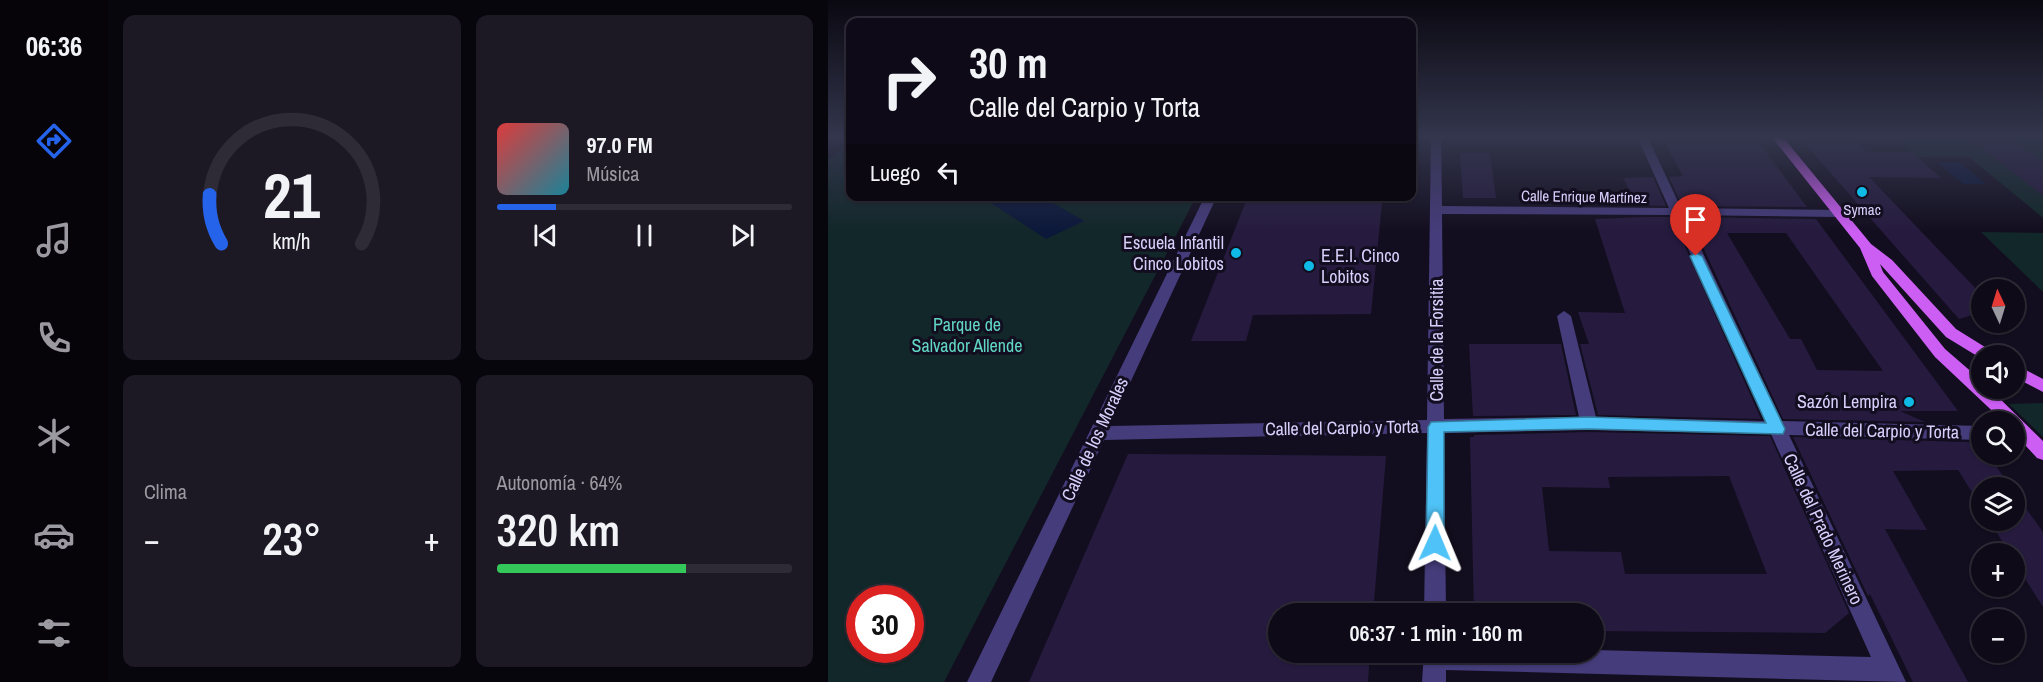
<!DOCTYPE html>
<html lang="es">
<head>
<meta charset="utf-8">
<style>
  :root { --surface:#0e0a17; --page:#1c1824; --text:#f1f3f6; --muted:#9b9aa1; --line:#2e2b36; --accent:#2563eb }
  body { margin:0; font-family:"Archivo Narrow",sans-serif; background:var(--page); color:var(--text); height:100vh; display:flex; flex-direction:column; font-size:22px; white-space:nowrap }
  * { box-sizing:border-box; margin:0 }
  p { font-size:20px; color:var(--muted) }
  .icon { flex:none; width:33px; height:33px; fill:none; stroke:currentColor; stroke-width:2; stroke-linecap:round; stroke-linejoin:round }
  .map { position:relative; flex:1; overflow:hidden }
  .sheet { display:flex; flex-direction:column; gap:15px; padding:15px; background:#08060d; width:720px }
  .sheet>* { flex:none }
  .guide { position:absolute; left:18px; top:18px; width:570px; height:183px; border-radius:12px; box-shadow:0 2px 4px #0004,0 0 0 2px var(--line); background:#0e0a17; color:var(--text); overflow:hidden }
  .needle { width:39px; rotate:356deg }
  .fabs { position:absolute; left:1143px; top:279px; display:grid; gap:12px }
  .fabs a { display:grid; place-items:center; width:54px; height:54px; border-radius:50%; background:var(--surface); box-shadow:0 2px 4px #0004,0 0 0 2px var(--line); font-size:30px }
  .speed { position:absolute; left:18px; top:585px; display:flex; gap:12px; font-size:30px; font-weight:700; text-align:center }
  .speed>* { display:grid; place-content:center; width:78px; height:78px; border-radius:50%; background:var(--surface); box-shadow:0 2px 4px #0004,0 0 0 2px var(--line); line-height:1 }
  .speed .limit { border:9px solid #d22; background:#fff; color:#111 }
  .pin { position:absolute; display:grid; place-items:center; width:51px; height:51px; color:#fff; margin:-62px -26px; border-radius:50% 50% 50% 0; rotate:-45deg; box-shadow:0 0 6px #0007 }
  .pin .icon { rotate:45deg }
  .me { position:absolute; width:66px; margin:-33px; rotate:1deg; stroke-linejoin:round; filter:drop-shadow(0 0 4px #0008) }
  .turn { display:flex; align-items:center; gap:21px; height:126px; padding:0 24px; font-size:27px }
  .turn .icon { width:78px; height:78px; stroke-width:2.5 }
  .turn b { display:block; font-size:42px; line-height:51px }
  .then { display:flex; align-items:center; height:57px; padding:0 24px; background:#0003; gap:12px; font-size:22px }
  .big { font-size:45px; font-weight:600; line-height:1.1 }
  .sheet .tile { flex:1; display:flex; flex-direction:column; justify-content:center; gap:9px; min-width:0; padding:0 21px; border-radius:12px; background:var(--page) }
  .sheet .dial { align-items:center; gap:0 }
  .dial svg { height:156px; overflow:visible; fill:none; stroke:var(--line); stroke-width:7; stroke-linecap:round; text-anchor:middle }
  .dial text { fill:var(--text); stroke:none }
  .song { display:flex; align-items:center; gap:18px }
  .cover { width:72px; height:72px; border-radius:9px; background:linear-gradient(135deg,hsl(0 70% 55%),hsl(190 70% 35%)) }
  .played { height:6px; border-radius:3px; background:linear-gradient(90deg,var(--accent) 20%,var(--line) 20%) }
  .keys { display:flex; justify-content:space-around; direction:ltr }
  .heat { display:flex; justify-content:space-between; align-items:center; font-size:33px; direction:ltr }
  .charge { height:9px; border-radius:4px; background:linear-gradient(90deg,#34c759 64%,var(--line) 0) }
  .sheet .tiles { flex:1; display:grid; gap:15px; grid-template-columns:repeat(2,1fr) }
  .trip { position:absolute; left:440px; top:603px; width:336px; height:60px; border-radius:30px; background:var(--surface); box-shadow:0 2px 4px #0004,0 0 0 2px var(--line); font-weight:600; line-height:60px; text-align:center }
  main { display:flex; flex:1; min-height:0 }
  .menu { display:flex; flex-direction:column; width:108px; justify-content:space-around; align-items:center; background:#060409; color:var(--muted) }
  .menu .icon { width:42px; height:42px }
  .menu .current { color:var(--accent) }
  .menu b { font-size:27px; color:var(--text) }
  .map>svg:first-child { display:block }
</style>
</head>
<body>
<main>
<nav class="menu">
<b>06:36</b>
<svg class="icon current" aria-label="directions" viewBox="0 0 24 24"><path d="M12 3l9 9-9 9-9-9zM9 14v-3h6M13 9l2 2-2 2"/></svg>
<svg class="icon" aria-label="music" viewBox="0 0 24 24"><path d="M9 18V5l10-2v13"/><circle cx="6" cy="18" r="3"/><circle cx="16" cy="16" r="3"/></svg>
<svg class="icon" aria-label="phone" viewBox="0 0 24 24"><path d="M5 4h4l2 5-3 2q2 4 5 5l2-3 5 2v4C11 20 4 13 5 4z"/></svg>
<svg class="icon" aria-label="climate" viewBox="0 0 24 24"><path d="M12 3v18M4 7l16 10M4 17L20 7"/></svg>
<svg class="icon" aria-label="car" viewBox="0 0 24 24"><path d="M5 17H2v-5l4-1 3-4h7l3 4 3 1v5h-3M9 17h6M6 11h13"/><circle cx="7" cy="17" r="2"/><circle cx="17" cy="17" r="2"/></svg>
<svg class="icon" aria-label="filters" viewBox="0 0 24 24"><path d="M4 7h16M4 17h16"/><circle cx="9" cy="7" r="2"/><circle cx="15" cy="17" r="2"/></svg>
</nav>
<section class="sheet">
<div class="tiles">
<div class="tile dial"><svg viewBox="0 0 100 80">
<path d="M14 69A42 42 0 1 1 86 69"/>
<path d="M14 69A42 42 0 0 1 8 44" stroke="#2563eb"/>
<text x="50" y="56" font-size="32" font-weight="700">21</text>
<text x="50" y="72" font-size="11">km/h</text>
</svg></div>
<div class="tile">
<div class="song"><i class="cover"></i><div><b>97.0 FM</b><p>Música</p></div></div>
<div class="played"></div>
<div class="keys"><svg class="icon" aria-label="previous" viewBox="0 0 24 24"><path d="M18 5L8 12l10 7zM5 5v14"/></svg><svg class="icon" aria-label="pause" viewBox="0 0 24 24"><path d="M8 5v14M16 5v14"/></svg><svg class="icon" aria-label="next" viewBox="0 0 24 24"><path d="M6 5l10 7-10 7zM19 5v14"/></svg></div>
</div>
<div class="tile"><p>Clima</p>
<div class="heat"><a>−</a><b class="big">23°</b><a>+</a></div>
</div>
<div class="tile"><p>Autonomía · 64%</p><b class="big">320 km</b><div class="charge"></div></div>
</div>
</section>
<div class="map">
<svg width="1215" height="682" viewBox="0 0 1215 682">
  <rect width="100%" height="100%" fill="#130e1f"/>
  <path fill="#122729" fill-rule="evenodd" d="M 1068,136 L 1215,136 L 1215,218 L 1141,157 L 1090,157 Z
    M 22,143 L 22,196 L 368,197 L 116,682 L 0,682 L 0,159 ZM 32,598 L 82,598 L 82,650 L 32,650 Z
    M 1153,232 L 1215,233 L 1215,292 Z
    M 1215,403 L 1215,437 L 1181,404 Z"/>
  <path fill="#0c183a" d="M 1131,162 L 1158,184 L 1135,184 L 1110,163 Z
    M 154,197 L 215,197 L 256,221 L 218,239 Z"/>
  <path fill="#261b3f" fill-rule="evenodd" d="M 833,136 L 926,136 L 979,207 L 854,206 L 841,177 L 855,176 Z
    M 970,136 L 1023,136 L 1038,152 L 1084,152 L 1113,178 L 1041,177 L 1154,295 L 1154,312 L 1131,319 Z
    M 1139,136 L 1181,136 L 1215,161 L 1215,196 Z
    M 632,153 L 662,153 L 668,198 L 635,198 Z
    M 825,177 L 838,206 L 809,205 L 795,178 Z
    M 420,196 L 533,196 L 532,203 L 554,203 L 543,314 L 425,315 L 418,341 L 363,341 Z
    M 815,217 L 844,217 L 933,419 L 770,415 L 752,344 L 761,344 L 750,312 L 797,313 L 767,219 Z
    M 861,217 L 988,219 L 1130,411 L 1072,411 L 1097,422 L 955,419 ZM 899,233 L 958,233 L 1055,371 L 989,370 L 973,339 L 962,339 Z
    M 641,344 L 733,344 L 748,415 L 645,416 Z
    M 761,432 L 942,436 L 1021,613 L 997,633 L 765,631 L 765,614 L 646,614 L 642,437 L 646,437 L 646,435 ZM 901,476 L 939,574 L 797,574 L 793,552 L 721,551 L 714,487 L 782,488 L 780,477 Z
    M 965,437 L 1140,442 L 1154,448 L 1154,454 L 1160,454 L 1183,488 L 1154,488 L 1154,508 L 1130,470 L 1065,471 L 1099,530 L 1057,529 L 1140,682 L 1085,682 L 1042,594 L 1040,596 Z
    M 300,454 L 558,456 L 545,614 L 450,614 L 450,652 L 542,652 L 540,682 L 201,682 Z
    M 1186,492 L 1215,532 L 1215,607 L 1186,561 L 1186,554 L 1182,554 L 1161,520 L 1186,520 Z"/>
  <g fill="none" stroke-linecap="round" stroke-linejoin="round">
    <path fill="#453c7b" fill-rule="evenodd" d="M 603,136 L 613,136 L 614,206 L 841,208 L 809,136 L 819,136 L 853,208 L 1014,210 L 1014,216 L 1010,217 L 857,215 L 954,421 L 1154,426 L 1154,440 L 961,435 L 1078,682 L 618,670 L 618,682 L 594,682 L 596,652 L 765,652 L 765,650 L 1043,657 L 943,434 L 761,430 L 616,433 L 618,614 L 596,614 L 599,433 L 276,440 L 163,682 L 139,682 L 377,196 L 389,196 L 282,426 L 599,420 ZM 614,214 L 845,215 L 937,421 L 768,417 L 743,316 L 736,311 L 729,316 L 751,417 L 616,419 Z"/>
    <path fill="#cc5ef4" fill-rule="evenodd" d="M 943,136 L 954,136 L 1043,244 L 1064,260 L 1128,329 L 1165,352 L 1167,356 L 1154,356 L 1154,359 L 1118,337 L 1052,264 L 1055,272 L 1117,349 L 1154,381 L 1154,388 L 1161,388 L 1215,441 L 1215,460 L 1209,458 L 1186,433 L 1186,422 L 1176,422 L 1107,357 L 1044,276 L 1032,248 Z
      M 1186,364 L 1215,379 L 1215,392 L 1186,377 Z"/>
  </g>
  <linearGradient id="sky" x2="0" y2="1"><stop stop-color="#0a0811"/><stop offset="0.59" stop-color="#33364d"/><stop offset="1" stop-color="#33364d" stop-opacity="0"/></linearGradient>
  <rect width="1215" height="232" fill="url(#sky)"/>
  <path fill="#4fc3f7" stroke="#337fa1" stroke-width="1.5" d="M 868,253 L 874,256 L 957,429 L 955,434 L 761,429 L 616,432 L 616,543 L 614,549 L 607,552 L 601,549 L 598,543 L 600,427 L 603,422 L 761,417 L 938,423 L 862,256 Z"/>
  <g fill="#10bae7" stroke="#130e1f" stroke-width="2">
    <circle cx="1034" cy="192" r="6"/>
    <circle cx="408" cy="253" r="6"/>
    <circle cx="481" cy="266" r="6"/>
    <circle cx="1081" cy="402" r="6"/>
  </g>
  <g text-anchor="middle" stroke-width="6" stroke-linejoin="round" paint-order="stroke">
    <g font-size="15" fill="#d9cffc" stroke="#130e1f">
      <text transform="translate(756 197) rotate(1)" y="5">Calle Enrique Martínez</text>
    </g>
    <g font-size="15" fill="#d9cffc" stroke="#130e1f">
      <text x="1034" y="215">Symac</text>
    </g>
    <g font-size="18" fill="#d9cffc" stroke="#130e1f" text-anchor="end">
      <text x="396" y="249">Escuela Infantil<tspan x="396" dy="21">Cinco Lobitos</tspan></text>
      <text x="493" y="262" text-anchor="start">E.E.I. Cinco<tspan x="493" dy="21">Lobitos</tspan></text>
      <text x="1069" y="408">Sazón Lempira</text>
    </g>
    <g font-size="18" fill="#61d6c6" stroke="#130e1f">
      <text x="139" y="331">Parque de<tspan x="139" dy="21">Salvador Allende</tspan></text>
    </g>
    <g font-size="18" fill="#d9cffc" stroke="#130e1f">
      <text transform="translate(609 340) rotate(-90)" y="6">Calle de la Forsitia</text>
      <text transform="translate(514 428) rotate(-1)" y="6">Calle del Carpio y Torta</text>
      <text transform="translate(1054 431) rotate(1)" y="6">Calle del Carpio y Torta</text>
      <text transform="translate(267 439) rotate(-65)" y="6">Calle de los Morales</text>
      <text transform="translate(995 529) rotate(65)" y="6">Calle del Prado Merinero</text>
    </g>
  </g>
</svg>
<div class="fabs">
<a><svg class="needle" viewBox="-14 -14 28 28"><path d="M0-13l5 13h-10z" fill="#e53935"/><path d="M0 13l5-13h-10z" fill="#9b9aa1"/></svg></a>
<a><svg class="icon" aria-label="sound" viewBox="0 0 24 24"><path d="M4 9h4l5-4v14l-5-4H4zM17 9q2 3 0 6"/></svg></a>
<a><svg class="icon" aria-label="search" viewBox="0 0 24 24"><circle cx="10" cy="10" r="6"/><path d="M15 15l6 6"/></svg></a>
<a><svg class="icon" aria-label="layers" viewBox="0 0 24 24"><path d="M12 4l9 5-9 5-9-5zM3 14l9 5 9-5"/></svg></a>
<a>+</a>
<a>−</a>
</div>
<div class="speed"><div class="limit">30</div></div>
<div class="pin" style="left:868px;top:256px;background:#d93025"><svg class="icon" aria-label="arrive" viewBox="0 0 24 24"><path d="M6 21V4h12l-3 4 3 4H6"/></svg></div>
<svg class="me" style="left:607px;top:543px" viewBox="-20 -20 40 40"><path d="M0-17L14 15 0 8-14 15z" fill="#4fc3f7" stroke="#fff" stroke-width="4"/></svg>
<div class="trip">06:37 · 1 min · 160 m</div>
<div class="guide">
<div class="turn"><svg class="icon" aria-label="right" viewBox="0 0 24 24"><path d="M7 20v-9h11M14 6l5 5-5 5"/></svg><div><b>30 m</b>Calle del Carpio y Torta</div></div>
<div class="then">Luego<svg class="icon" aria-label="left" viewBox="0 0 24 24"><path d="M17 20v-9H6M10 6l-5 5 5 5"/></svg></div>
</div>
</div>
</main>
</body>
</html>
